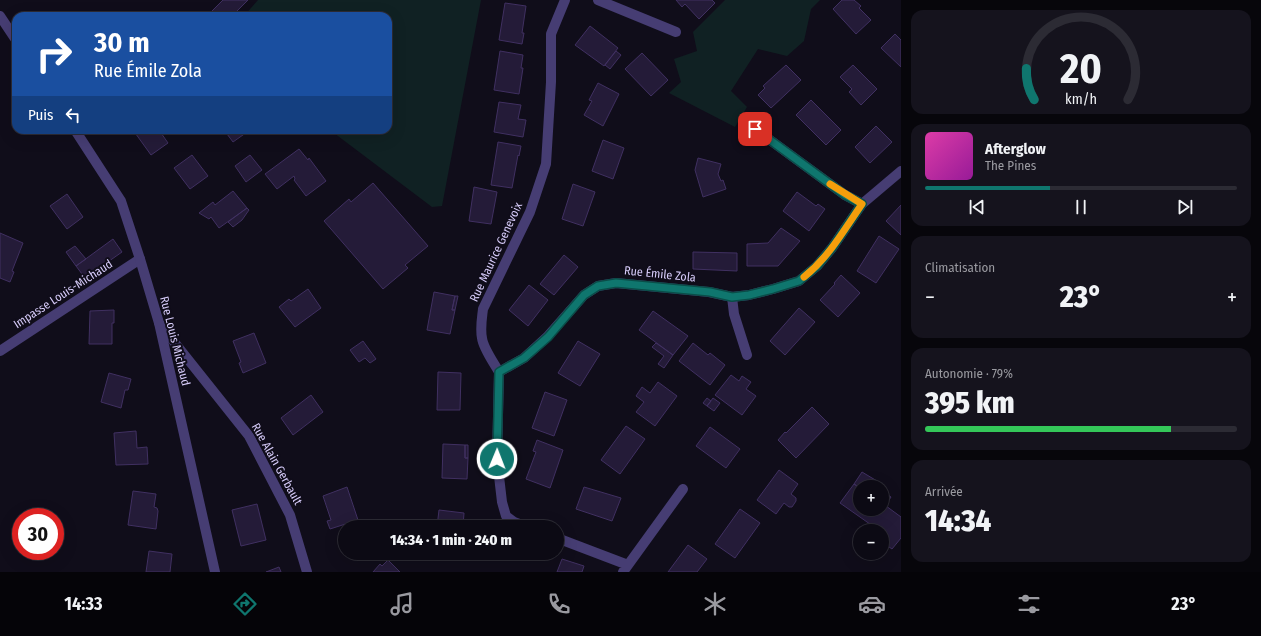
<!DOCTYPE html>
<html lang="fr">
<head>
<meta charset="utf-8">
<style>
  :root { --surface:#0c0a14; --page:#15131d; --text:#f1f3f6; --muted:#9a9aa0; --line:#2c2b34; --accent:#0f766e }
  body { margin:0; font-family:"Fira Sans Condensed",sans-serif; background:var(--page); color:var(--text); height:100vh; display:flex; flex-direction:column; font-size:15px; white-space:nowrap }
  * { box-sizing:border-box; margin:0 }
  p { font-size:13px; color:var(--muted) }
  .icon { flex:none; width:22px; height:22px; fill:none; stroke:currentColor; stroke-width:2; stroke-linecap:round; stroke-linejoin:round }
  .map { position:relative; flex:1; overflow:hidden }
  .details { display:flex; flex-direction:column; gap:10px; padding:10px; background:#07060b; width:360px }
  .details>* { flex:none }
  .banner { position:absolute; left:12px; top:12px; width:380px; height:122px; border-radius:12px; box-shadow:0 4px 16px #0002,0 0 0 1px var(--line); background:#1a4fa0; color:#fff; overflow:hidden }
  .tools { position:absolute; left:853px; top:480px; display:grid; gap:8px }
  .tools a { display:grid; place-items:center; width:36px; height:36px; border-radius:50%; background:var(--surface); box-shadow:0 4px 16px #0002,0 0 0 1px var(--line); font-size:20px }
  .speed { position:absolute; left:12px; top:508px; display:flex; gap:8px; font-size:20px; font-weight:700; text-align:center }
  .speed>* { display:grid; place-content:center; width:52px; height:52px; border-radius:50%; background:var(--surface); box-shadow:0 4px 16px #0002,0 0 0 1px var(--line); line-height:1 }
  .speed .limit { border:6px solid #d22; background:#fff; color:#111 }
  .pin { position:absolute; display:grid; place-items:center; width:34px; height:34px; color:#fff; margin:-17px; border-radius:8px; box-shadow:0 2px 6px #0006 }
  .me { position:absolute; width:44px; margin:-22px; rotate:1deg; stroke-linejoin:round; filter:drop-shadow(0 0 3px #0008) }
  .turn { display:flex; align-items:center; gap:14px; height:84px; padding:0 16px; font-size:18px }
  .turn .icon { width:52px; height:52px; stroke-width:2.5 }
  .turn b { display:block; font-size:28px; line-height:34px }
  .then { display:flex; align-items:center; height:38px; padding:0 16px; background:#0003; gap:8px; font-size:15px }
  .big { font-size:30px; font-weight:800; line-height:1.1 }
  .details .widget { flex:1; display:flex; flex-direction:column; justify-content:center; gap:6px; min-width:0; padding:0 14px; border-radius:12px; background:var(--page) }
  .details .dial { align-items:center; gap:0 }
  .dial svg { height:104px; overflow:visible; fill:none; stroke:var(--line); stroke-width:7; stroke-linecap:round; text-anchor:middle }
  .dial text { fill:var(--text); stroke:none }
  .song { display:flex; align-items:center; gap:12px }
  .cover { width:48px; height:48px; border-radius:6px; background:linear-gradient(135deg,hsl(320 70% 55%),hsl(300 70% 35%)) }
  .played { height:4px; border-radius:2px; background:linear-gradient(90deg,var(--accent) 40%,var(--line) 40%) }
  .keys { display:flex; justify-content:space-around; direction:ltr }
  .heat { display:flex; justify-content:space-between; align-items:center; font-size:22px; direction:ltr }
  .charge { height:6px; border-radius:3px; background:linear-gradient(90deg,#34c759 79%,var(--line) 0) }
  .trip { position:absolute; left:338px; top:520px; width:226px; height:40px; border-radius:20px; background:var(--surface); box-shadow:0 4px 16px #0002,0 0 0 1px var(--line); font-weight:800; line-height:40px; text-align:center }
  .dock { display:flex; height:64px; justify-content:space-around; align-items:center; background:#050408; color:var(--muted) }
  .dock .icon { width:28px; height:28px }
  .dock .selected { color:var(--accent) }
  .dock b { font-size:18px; color:var(--text) }
  main { display:flex; flex:1; min-height:0 }
  .map>svg:first-child { display:block }
</style>
</head>
<body>
<main>
<div class="map">
<svg width="901" height="572" viewBox="0 0 901 572">
  <rect width="100%" height="100%" fill="#100d1a"/>
  <path fill="#102123" d="M 258,0 L 481,0 L 442,206 L 432,207 L 330,130 L 388,130 L 388,16 L 244,16 Z
    M 725,0 L 820,0 L 811,9 L 804,41 L 787,56 L 758,49 L 731,91 L 747,107 L 735,127 L 669,93 L 681,82 L 674,59 L 697,51 L 693,32 Z"/>
  <path fill="#241b38" stroke="#403061" d="M 223,0 L 248,0 L 232,16 L 213,16 L 210,13 Z
    M 676,0 L 712,0 L 715,3 L 699,19 L 685,4 L 682,7 Z
    M 842,0 L 854,0 L 861,6 L 859,8 L 871,20 L 856,34 L 833,9 Z
    M 505,3 L 526,6 L 522,33 L 524,33 L 522,44 L 499,40 Z
    M 590,26 L 618,48 L 604,66 L 575,45 Z
    M 895,34 L 901,40 L 901,67 L 881,48 Z
    M 500,51 L 523,55 L 521,68 L 523,68 L 519,94 L 494,90 Z
    M 616,51 L 621,55 L 610,69 L 605,65 Z
    M 642,53 L 668,80 L 651,96 L 625,69 Z
    M 786,65 L 801,80 L 771,108 L 758,95 L 765,88 L 763,86 Z
    M 853,65 L 877,89 L 861,105 L 849,92 L 852,89 L 840,77 Z
    M 598,83 L 619,94 L 603,126 L 584,115 L 592,101 L 589,100 Z
    M 811,100 L 841,130 L 826,145 L 796,115 Z
    M 499,102 L 521,105 L 518,119 L 526,120 L 523,137 L 494,132 Z
    M 876,126 L 892,142 L 870,163 L 855,147 Z
    M 133,130 L 159,130 L 168,143 L 151,155 Z
    M 224,130 L 250,130 L 233,142 Z
    M 603,140 L 624,148 L 613,179 L 592,171 Z
    M 498,142 L 521,146 L 519,156 L 518,155 L 512,188 L 491,185 Z
    M 299,149 L 308,160 L 309,158 L 326,181 L 306,196 L 294,180 L 295,179 L 294,176 L 277,189 L 265,174 Z
    M 192,155 L 208,176 L 190,189 L 174,168 Z
    M 250,155 L 262,170 L 246,182 L 235,166 Z
    M 698,158 L 721,164 L 718,174 L 721,181 L 723,180 L 726,189 L 703,197 L 695,170 Z
    M 373,183 L 428,246 L 405,265 L 408,268 L 383,289 L 324,221 L 349,199 L 351,202 Z
    M 573,184 L 595,192 L 583,226 L 562,219 Z
    M 474,187 L 497,192 L 491,224 L 469,221 Z
    M 233,191 L 247,208 L 219,228 L 211,217 L 209,219 L 199,213 L 213,202 L 215,205 Z
    M 797,192 L 816,206 L 818,204 L 825,209 L 809,231 L 783,211 Z
    M 67,194 L 83,217 L 67,229 L 50,206 Z
    M 901,205 L 901,235 L 886,221 Z
    M 247,208 L 249,210 L 242,220 L 233,227 L 228,222 Z
    M 781,228 L 800,241 L 778,266 L 747,266 L 747,244 L 768,243 Z
    M 0,233 L 23,243 L 12,271 L 14,272 L 10,282 L 0,278 Z
    M 879,236 L 899,249 L 876,283 L 857,271 Z
    M 113,239 L 122,252 L 85,278 L 76,266 Z
    M 75,246 L 86,259 L 76,266 L 66,252 Z
    M 693,252 L 737,253 L 737,271 L 693,269 Z
    M 564,255 L 578,267 L 554,295 L 540,284 Z
    M 841,275 L 860,293 L 838,317 L 820,300 L 835,284 L 834,283 Z
    M 529,285 L 548,300 L 528,326 L 509,310 Z
    M 308,289 L 321,308 L 295,327 L 279,307 L 289,299 L 291,301 Z
    M 434,292 L 455,296 L 452,310 L 455,310 L 450,334 L 427,330 Z
    M 455,296 L 458,296 L 455,310 L 452,310 Z
    M 799,308 L 815,322 L 785,355 L 770,341 Z
    M 114,310 L 114,323 L 112,323 L 112,344 L 89,344 L 90,311 Z
    M 653,311 L 688,336 L 673,355 L 639,330 Z
    M 254,333 L 266,363 L 243,373 L 239,363 L 241,362 L 233,341 Z
    M 363,341 L 376,359 L 370,363 L 365,358 L 359,362 L 350,350 Z
    M 578,341 L 600,354 L 580,386 L 558,373 Z
    M 656,343 L 673,355 L 664,368 L 658,364 L 664,356 L 652,347 Z
    M 693,343 L 708,355 L 710,353 L 725,365 L 710,385 L 679,361 Z
    M 438,372 L 461,373 L 460,410 L 437,410 Z
    M 109,373 L 131,379 L 128,390 L 125,390 L 121,408 L 101,402 Z
    M 731,375 L 739,381 L 742,376 L 751,382 L 746,389 L 756,396 L 742,415 L 715,395 Z
    M 658,382 L 677,396 L 655,426 L 636,412 L 644,402 L 636,396 L 642,387 L 650,393 Z
    M 545,392 L 567,400 L 554,436 L 532,428 Z
    M 311,395 L 323,412 L 293,435 L 281,418 Z
    M 707,398 L 711,401 L 707,406 L 703,403 Z
    M 713,398 L 720,403 L 714,411 L 707,406 Z
    M 812,407 L 829,424 L 796,458 L 778,440 L 785,432 L 786,433 Z
    M 626,426 L 645,439 L 620,474 L 601,460 Z
    M 710,427 L 740,449 L 726,468 L 696,446 Z
    M 136,431 L 137,448 L 147,447 L 148,464 L 116,465 L 114,433 Z
    M 537,440 L 563,450 L 550,488 L 526,479 L 536,452 L 533,451 Z
    M 443,444 L 465,445 L 465,458 L 468,458 L 467,479 L 442,478 Z
    M 465,445 L 468,445 L 468,458 L 465,458 Z
    M 779,470 L 798,484 L 791,494 L 796,498 L 796,501 L 792,507 L 789,507 L 784,503 L 776,514 L 757,500 Z
    M 862,472 L 877,481 L 874,485 L 877,487 L 860,488 L 854,484 Z
    M 854,484 L 860,488 L 860,509 L 882,509 L 882,503 L 901,517 L 901,538 L 892,549 L 882,542 L 882,531 L 875,531 L 877,529 L 840,503 Z
    M 347,487 L 358,520 L 330,529 L 327,521 L 331,520 L 323,496 Z
    M 584,487 L 621,498 L 612,521 L 576,509 Z
    M 133,491 L 156,494 L 154,507 L 157,508 L 158,511 L 156,529 L 128,525 Z
    M 882,491 L 891,497 L 885,506 L 882,503 Z
    M 257,504 L 266,540 L 241,546 L 232,510 Z
    M 740,509 L 760,523 L 735,558 L 715,544 Z
    M 439,510 L 464,513 L 463,526 L 437,527 Z
    M 688,545 L 707,559 L 697,572 L 668,572 Z
    M 149,551 L 172,554 L 170,572 L 146,572 Z
    M 562,559 L 584,566 L 582,572 L 557,572 Z
    M 388,560 L 400,572 L 373,572 L 380,564 L 382,566 Z
    M 279,567 L 281,572 L 266,572 Z"/>
  <g fill="none" stroke-linecap="round" stroke-linejoin="round">
    <path stroke="#463d73" stroke-width="10" d="M 598,0 L 676,32
      M 862,204 L 901,171
      M 732,297 L 734,314 L 747,355
      M 159,323 L 249,436 L 290,515 L 307,572
      M 0,351 L 140,259
      M 499,372 L 524,358 L 547,337 L 584,295 L 598,286 L 616,283 L 709,292 L 732,297 L 749,295 L 773,289 L 799,281 L 817,266 L 832,248 L 862,204 L 845,195 L 755,129
      M 527,527 L 514,522 L 506,516 L 502,502 L 497,459 L 499,372 C 494,363 483,348 482,338 C 480,328 482,318 483,309 L 530,212 L 546,164 L 551,82 L 551,34 L 565,0
      M 557,538 L 628,565
      M 623,572 L 683,489"/>
    <path stroke="#463d73" stroke-width="10" d="M 0,16 L 16,40
      M 75,130 L 121,201 L 140,259 L 159,323 L 215,572"/>
  </g>
  <g fill="none" stroke-linecap="round" stroke-linejoin="round">
    <g stroke="#0a4d48" stroke-width="10">
      <path id="route" d="M 497,459 L 499,372 L 524,358 L 548,337 L 584,295 L 598,286 L 616,283 L 710,292 L 732,297 L 749,295 L 773,289 L 799,281 L 817,266 L 832,248 L 862,204 L 845,195 L 755,129"/>
    </g>
    <use href="#route" stroke="#0f766e" stroke-width="7"/>
    <path stroke="#f59e0b" stroke-width="7" d="M 804,277 C 829,257 844,230 862,204 L 830,184"/>
  </g>
  <g text-anchor="middle" stroke-width="4" stroke-linejoin="round" paint-order="stroke">
    <g font-size="12" fill="#d6cbf9" stroke="#100d1a">
      <text transform="translate(496 252) rotate(-65)" y="4">Rue Maurice Genevoix</text>
      <text transform="translate(660 274) rotate(6)" y="4">Rue Émile Zola</text>
      <text transform="translate(63 294) rotate(-33)" y="4">Impasse Louis-Michaud</text>
      <text transform="translate(175 341) rotate(76)" y="4">Rue Louis Michaud</text>
      <text transform="translate(277 464) rotate(61)" y="4">Rue Alain Gerbault</text>
    </g>
  </g>
</svg>
<div class="tools">
<a>+</a>
<a>−</a>
</div>
<div class="speed"><div class="limit">30</div></div>
<div class="pin" style="left:755px;top:129px;background:#d93025"><svg class="icon" aria-label="arrive" viewBox="0 0 24 24"><path d="M6 21V4h12l-3 4 3 4H6"/></svg></div>
<svg class="me" style="left:497px;top:459px" viewBox="-20 -20 40 40"><circle r="17" fill="#0f766e" stroke="#fff" stroke-width="3"/><path d="M0-11L8 9 0 5-8 9z" fill="#fff"/></svg>
<div class="trip">14:34 · 1 min · 240 m</div>
<div class="banner">
<div class="turn"><svg class="icon" aria-label="right" viewBox="0 0 24 24"><path d="M7 20v-9h11M14 6l5 5-5 5"/></svg><div><b>30 m</b>Rue Émile Zola</div></div>
<div class="then">Puis<svg class="icon" aria-label="left" viewBox="0 0 24 24"><path d="M17 20v-9H6M10 6l-5 5 5 5"/></svg></div>
</div>
</div>
<section class="details">
<div class="widget dial"><svg viewBox="0 0 100 80">
<path d="M14 69A42 42 0 1 1 86 69"/>
<path d="M14 69A42 42 0 0 1 8 45" stroke="#0f766e"/>
<text x="50" y="56" font-size="32" font-weight="700">20</text>
<text x="50" y="72" font-size="11">km/h</text>
</svg></div>
<div class="widget">
<div class="song"><i class="cover"></i><div><b>Afterglow</b><p>The Pines</p></div></div>
<div class="played"></div>
<div class="keys"><svg class="icon" aria-label="previous" viewBox="0 0 24 24"><path d="M18 5L8 12l10 7zM5 5v14"/></svg><svg class="icon" aria-label="pause" viewBox="0 0 24 24"><path d="M8 5v14M16 5v14"/></svg><svg class="icon" aria-label="next" viewBox="0 0 24 24"><path d="M6 5l10 7-10 7zM19 5v14"/></svg></div>
</div>
<div class="widget"><p>Climatisation</p>
<div class="heat"><a>−</a><b class="big">23°</b><a>+</a></div>
</div>
<div class="widget"><p>Autonomie · 79%</p><b class="big">395 km</b><div class="charge"></div></div>
<div class="widget"><p>Arrivée</p><b class="big">14:34</b></div>
</section>
</main>
<nav class="dock">
<b>14:33</b>
<svg class="icon selected" aria-label="directions" viewBox="0 0 24 24"><path d="M12 3l9 9-9 9-9-9zM9 14v-3h6M13 9l2 2-2 2"/></svg>
<svg class="icon" aria-label="music" viewBox="0 0 24 24"><path d="M9 18V5l10-2v13"/><circle cx="6" cy="18" r="3"/><circle cx="16" cy="16" r="3"/></svg>
<svg class="icon" aria-label="phone" viewBox="0 0 24 24"><path d="M5 4h4l2 5-3 2q2 4 5 5l2-3 5 2v4C11 20 4 13 5 4z"/></svg>
<svg class="icon" aria-label="climate" viewBox="0 0 24 24"><path d="M12 3v18M4 7l16 10M4 17L20 7"/></svg>
<svg class="icon" aria-label="car" viewBox="0 0 24 24"><path d="M5 17H2v-5l4-1 3-4h7l3 4 3 1v5h-3M9 17h6M6 11h13"/><circle cx="7" cy="17" r="2"/><circle cx="17" cy="17" r="2"/></svg>
<svg class="icon" aria-label="filters" viewBox="0 0 24 24"><path d="M4 7h16M4 17h16"/><circle cx="9" cy="7" r="2"/><circle cx="15" cy="17" r="2"/></svg>
<b>23°</b>
</nav>
</body>
</html>
